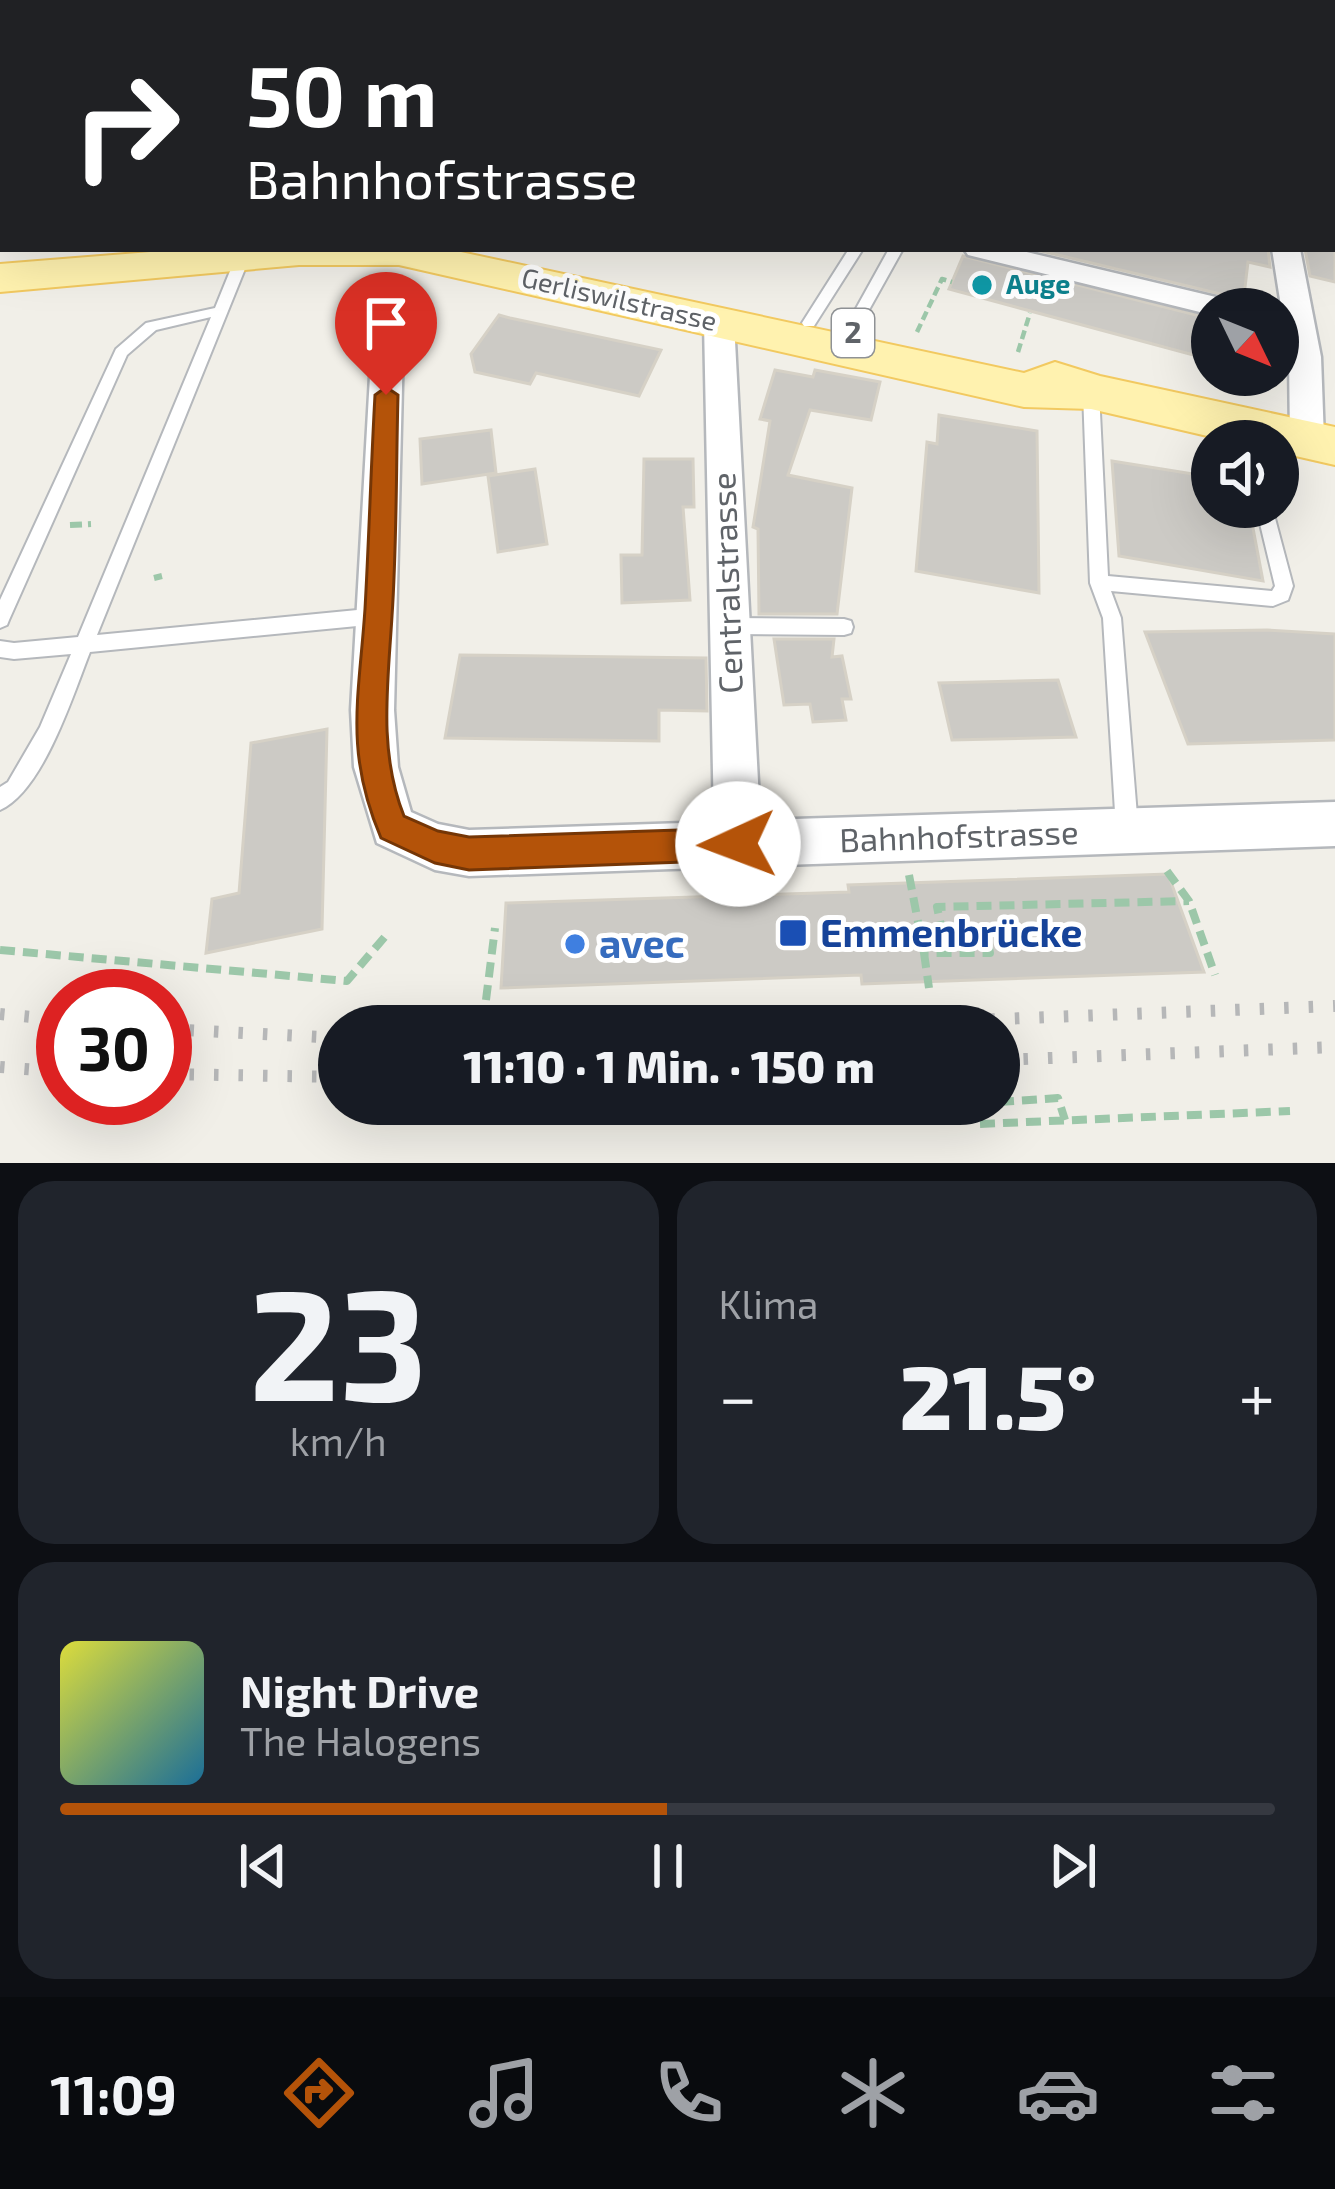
<!DOCTYPE html>
<html lang="de">
<head>
<meta charset="utf-8">
<style>
  :root { --surface:#171b24; --page:#20242c; --text:#f1f3f6; --muted:#9ea1a6; --line:#363941; --accent:#b45309 }
  body { margin:0; font-family:"Exo 2",sans-serif; background:var(--page); color:var(--text); height:100vh; display:flex; flex-direction:column; font-size:45px; white-space:nowrap }
  * { box-sizing:border-box; margin:0 }
  p { font-size:39px; color:var(--muted) }
  .icon { flex:none; width:66px; height:66px; fill:none; stroke:currentColor; stroke-width:2; stroke-linecap:round; stroke-linejoin:round }
  .map { position:relative; height:1163px; overflow:hidden }
  .details { display:flex; flex-direction:column; gap:18px; padding:18px; background:#0d0f14; flex:1 }
  .details>* { flex:none }
  .banner { position:absolute; left:0px; top:0px; width:1335px; height:252px; box-shadow:0 12px 48px #0002; background:#202124; color:#fff; overflow:hidden }
  .needle { width:78px; rotate:133deg }
  .tools { position:absolute; left:1191px; top:288px; display:grid; gap:24px }
  .tools a { display:grid; place-items:center; width:108px; height:108px; border-radius:50%; background:var(--surface); box-shadow:0 12px 48px #0002; font-size:60px }
  .speed { position:absolute; left:36px; top:969px; display:flex; gap:24px; font-size:60px; font-weight:700; text-align:center }
  .speed>* { display:grid; place-content:center; width:156px; height:156px; border-radius:50%; background:var(--surface); box-shadow:0 12px 48px #0002; line-height:1 }
  .speed .limit { border:18px solid #d22; background:#fff; color:#111 }
  .pin { position:absolute; display:grid; place-items:center; width:102px; height:102px; color:#fff; margin:-123px -51px; border-radius:50% 50% 50% 0; rotate:-45deg; box-shadow:0 0 12px #0007 }
  .pin .icon { rotate:45deg }
  .me { position:absolute; width:132px; margin:-66px; rotate:268deg; stroke-linejoin:round; filter:drop-shadow(0 0 9px #0008) }
  .turn { display:flex; align-items:center; gap:42px; height:252px; padding:0 48px; font-size:54px }
  .turn .icon { width:156px; height:156px; stroke-width:2.5 }
  .turn b { display:block; font-size:84px; line-height:102px }
  .big { font-size:90px; font-weight:800; line-height:1.1 }
  .details .widget { flex:1; display:flex; flex-direction:column; justify-content:center; gap:18px; min-width:0; padding:0 42px; border-radius:36px; background:var(--page) }
  .details .dial { align-items:center; gap:0 }
  .dial b { font-size:156px; line-height:1 }
  .song { display:flex; align-items:center; gap:36px }
  .cover { width:144px; height:144px; border-radius:18px; background:linear-gradient(135deg,hsl(60 70% 55%),hsl(200 70% 35%)) }
  .played { height:12px; border-radius:6px; background:linear-gradient(90deg,var(--accent) 50%,var(--line) 50%) }
  .keys { display:flex; justify-content:space-around; direction:ltr }
  .heat { display:flex; justify-content:space-between; align-items:center; font-size:66px; direction:ltr }
  .details .tiles { flex:1; display:grid; gap:18px; grid-template-columns:1fr 1fr }
  .widget:last-child { grid-column:span 2 }
  .trip { position:absolute; left:318px; top:1005px; width:702px; height:120px; border-radius:60px; background:var(--surface); box-shadow:0 12px 48px #0002; font-weight:800; line-height:120px; text-align:center }
  .tab-bar { display:flex; height:192px; justify-content:space-around; align-items:center; background:#090b0e; color:var(--muted) }
  .tab-bar .icon { width:84px; height:84px }
  .tab-bar .current { color:var(--accent) }
  .tab-bar b { font-size:54px; color:var(--text) }
  .map>svg:first-child { display:block }
</style>
</head>
<body>
<div class="map">
<svg width="1335" height="1163" viewBox="0 0 1335 1163">
  <rect width="100%" height="100%" fill="#f1efe8"/>
  <path fill="#aadaff" d="M 0,0 L 474,0 L 3,3 L 0,50 Z"/>
  <path fill="#cccac5" stroke="#d6d1c6" stroke-width="3" d="M 1033,249 L 1268,249 L 1270,267 L 1248,262 L 1243,304 L 1238,298 Z
    M 1305,249 L 1335,249 L 1335,282 L 1310,276 Z
    M 963,256 L 1212,319 L 1212,360 L 949,289 Z
    M 499,315 L 510,318 L 661,350 L 639,396 L 536,373 L 530,384 L 475,372 L 471,354 Z
    M 775,370 L 813,377 L 815,370 L 880,382 L 871,420 L 810,410 L 788,475 L 852,488 L 837,614 L 759,614 L 758,529 L 753,527 L 770,421 L 760,419 Z
    M 939,415 L 1037,431 L 1039,593 L 916,571 L 927,442 L 937,444 Z
    M 491,430 L 496,473 L 422,484 L 420,439 Z
    M 644,459 L 693,459 L 694,507 L 683,507 L 690,600 L 622,603 L 621,555 L 642,555 Z
    M 1112,461 L 1212,477 L 1212,507 L 1249,507 L 1263,581 L 1119,556 Z
    M 535,469 L 547,544 L 498,552 L 488,476 Z
    M 1267,630 L 1335,634 L 1335,740 L 1188,744 L 1145,632 Z
    M 774,639 L 834,639 L 832,657 L 842,656 L 851,699 L 842,699 L 846,720 L 813,722 L 810,704 L 784,705 Z
    M 460,655 L 706,658 L 707,711 L 659,710 L 659,741 L 445,738 Z
    M 1058,680 L 1076,737 L 952,740 L 939,683 Z
    M 327,729 L 322,929 L 206,953 L 212,899 L 239,893 L 251,743 Z
    M 1168,874 L 1204,972 L 862,984 L 861,975 L 501,988 L 506,903 L 849,892 L 848,885 Z"/>
  <g fill="none" stroke-linecap="round" stroke-linejoin="round">
    <g stroke="#b5b8bc" stroke-width="4">
      <path id="lane" d="M 253,0 L 263,0 L 263,3 L 253,3 Z
        M 1332,67 L 1335,68 L 1335,74 L 1332,73 Z
        M 239,249 L 253,249 L 97,635 L 378,608 L 385,611 L 387,616 L 385,621 L 378,624 L 90,652 C 73,695 43,791 0,810 L 0,787 L 8,782 L 40,727 L 71,654 L 14,659 L 0,657 L 0,641 L 14,643 L 78,637 L 211,317 L 156,330 L 127,355 L 9,620 L 7,625 L 0,628 L 0,600 L 116,349 L 146,323 L 215,308 Z
        M 849,249 L 863,249 L 814,326 L 804,326 L 802,323 Z
        M 889,249 L 903,249 L 855,335 L 845,335 L 843,332 Z
        M 1091,387 L 1099,392 L 1108,576 L 1272,591 L 1275,586 L 1256,507 L 1272,507 L 1293,586 L 1288,600 L 1273,606 L 1111,591 L 1121,618 L 1138,828 L 1135,835 L 1127,838 L 1119,835 L 1116,828 L 1103,618 L 1090,583 L 1083,392 Z
        M 728,618 L 844,619 L 851,621 L 853,627 L 851,633 L 844,635 L 728,634 L 721,632 L 719,626 L 721,620 Z"/>
    </g>
    <g stroke="#b5b8bc" stroke-width="5">
      <path id="street" d="M 964,249 L 1014,249 L 1237,302 L 1241,309 L 1212,309 L 1212,315 L 968,255 Z
        M 1272,249 L 1300,249 L 1321,357 L 1324,440 L 1319,449 L 1307,452 L 1295,449 L 1290,440 L 1289,357 Z
        M 389,296 L 404,306 L 394,710 L 398,767 L 411,812 L 438,824 L 469,830 L 714,822 L 704,322 L 719,312 L 734,322 L 760,820 L 1335,802 L 1335,846 L 469,876 L 435,870 L 377,843 L 354,767 L 351,710 L 374,306 Z"/>
    </g>
    <g stroke="#f2c960" stroke-width="4">
      <path id="primary" d="M 446,0 L 478,0 L 478,3 L 446,3 Z
        M 188,249 L 447,249 L 1024,373 L 1055,362 L 1100,376 L 1335,427 L 1335,465 L 1278,452 L 1278,441 L 1229,441 L 1091,409 L 1024,407 L 399,265 L 299,265 L 0,292 L 0,264 Z"/>
    </g>
    <path stroke="#9cc7a9" stroke-width="3" stroke-dasharray="8 3" stroke-linecap="butt" d="M 741,0 L 839,3
      M 572,3 L 650,0"/>
    <path stroke="#9cc7a9" stroke-width="4.5" stroke-dasharray="9 4.5" stroke-linecap="butt" d="M 917,332 L 942,279 L 952,282
      M 1018,352 L 1030,313"/>
    <path stroke="#9cc7a9" stroke-width="6" stroke-dasharray="12 6" stroke-linecap="butt" d="M 70,525 L 91,524
      M 154,578 L 162,576"/>
    <path stroke="#9cc7a9" stroke-width="8" stroke-dasharray="15 8" stroke-linecap="butt" d="M 1167,871 L 1189,901 L 1215,975
      M 909,875 L 924,953 L 990,953 L 986,934 L 943,935 L 937,907 L 1189,901
      M 0,950 L 347,981 L 389,932
      M 924,953 L 929,988
      M 486,1000 L 495,928
      M 999,1102 L 1058,1098 L 1065,1120
      M 980,1124 L 1290,1111"/>
    <use href="#lane" fill="#fff" fill-rule="evenodd"/>
    <use href="#street" fill="#fff" fill-rule="evenodd"/>
    <use href="#primary" fill="#fff2af" fill-rule="evenodd"/>
    <path stroke="#b6b7b8" stroke-width="12" stroke-dasharray="4.5 20" stroke-linecap="butt" d="M 0,1014 L 63,1020
      M 819,1026 L 1335,1006
      M 165,1029 L 339,1038
      M 999,1060 L 1335,1047
      M 0,1067 L 63,1072
      M 165,1074 L 339,1077"/>
  </g>
  <path fill="#b45309" stroke="#753606" stroke-width="3" d="M 386,387 L 398,395 C 396,468 397,543 392,616 C 388,684 378,751 404,816 L 438,831 L 469,837 L 738,828 L 749,832 L 754,844 L 749,855 L 738,860 L 469,870 L 435,863 L 381,838 C 344,751 359,698 365,609 C 369,538 371,466 375,395 Z"/>
  <circle fill="#0f9aa8" stroke="#fff" stroke-width="4.5" cx="982" cy="285" r="12"/>
  <rect fill="#1a4fb4" stroke="#fff" stroke-width="4.5" x="778" y="918" width="30" height="30" rx="6"/>
  <circle fill="#3f7fe0" stroke="#fff" stroke-width="4.5" cx="575" cy="944" r="12"/>
  <g text-anchor="middle" stroke-width="10" stroke-linejoin="round" paint-order="stroke">
    <g font-size="27" font-weight="bold" fill="#0d838f" stroke="#fff" text-anchor="start">
      <text x="1006" y="294">Auge</text>
    </g>
    <g font-size="27" fill="#5f6368" stroke="#fff">
      <text transform="translate(619 300) rotate(13)" y="9">Gerliswilstrasse</text>
    </g>
    <rect fill="#fff" stroke="#8f9295" stroke-width="3" x="832" y="309" width="42" height="48" rx="9"/>
    <g font-size="30" font-weight="bold" fill="#5f6368">
      <text x="853" y="343">2</text>
    </g>
    <g font-size="33" fill="#5f6368" stroke="#fff">
      <text transform="translate(727 583) rotate(-92)" y="12">Centralstrasse</text>
      <text transform="translate(959 836) rotate(-2)" y="12">Bahnhofstrasse</text>
    </g>
    <g font-size="39" font-weight="bold" fill="#164399" stroke="#fff" text-anchor="start">
      <text x="820" y="947">Emmenbrücke</text>
    </g>
    <g font-size="39" font-weight="bold" fill="#366cbe" stroke="#fff" text-anchor="start">
      <text x="599" y="958">avec</text>
    </g>
  </g>
</svg>
<div class="tools">
<a><svg class="needle" viewBox="-14 -14 28 28"><path d="M0-13l5 13h-10z" fill="#e53935"/><path d="M0 13l5-13h-10z" fill="#9ea1a6"/></svg></a>
<a><svg class="icon" aria-label="sound" viewBox="0 0 24 24"><path d="M4 9h4l5-4v14l-5-4H4zM17 9q2 3 0 6"/></svg></a>
</div>
<div class="speed"><div class="limit">30</div></div>
<div class="pin" style="left:386px;top:395px;background:#d93025"><svg class="icon" aria-label="arrive" viewBox="0 0 24 24"><path d="M6 21V4h12l-3 4 3 4H6"/></svg></div>
<svg class="me" style="left:738px;top:844px" viewBox="-20 -20 40 40"><circle r="19" fill="#fff"/><path d="M0-13L10 11 0 6-10 11z" fill="#b45309"/></svg>
<div class="trip">11:10 · 1 Min. · 150 m</div>
<div class="banner">
<div class="turn"><svg class="icon" aria-label="right" viewBox="0 0 24 24"><path d="M7 20v-9h11M14 6l5 5-5 5"/></svg><div><b>50 m</b>Bahnhofstrasse</div></div>
</div>
</div>
<section class="details">
<div class="tiles">
<div class="widget dial"><b>23</b><p>km/h</p></div>
<div class="widget"><p>Klima</p>
<div class="heat"><a>−</a><b class="big">21.5°</b><a>+</a></div>
</div>
<div class="widget">
<div class="song"><i class="cover"></i><div><b>Night Drive</b><p>The Halogens</p></div></div>
<div class="played"></div>
<div class="keys"><svg class="icon" aria-label="previous" viewBox="0 0 24 24"><path d="M18 5L8 12l10 7zM5 5v14"/></svg><svg class="icon" aria-label="pause" viewBox="0 0 24 24"><path d="M8 5v14M16 5v14"/></svg><svg class="icon" aria-label="next" viewBox="0 0 24 24"><path d="M6 5l10 7-10 7zM19 5v14"/></svg></div>
</div>
</div>
</section>
<nav class="tab-bar">
<b>11:09</b>
<svg class="icon current" aria-label="directions" viewBox="0 0 24 24"><path d="M12 3l9 9-9 9-9-9zM9 14v-3h6M13 9l2 2-2 2"/></svg>
<svg class="icon" aria-label="music" viewBox="0 0 24 24"><path d="M9 18V5l10-2v13"/><circle cx="6" cy="18" r="3"/><circle cx="16" cy="16" r="3"/></svg>
<svg class="icon" aria-label="phone" viewBox="0 0 24 24"><path d="M5 4h4l2 5-3 2q2 4 5 5l2-3 5 2v4C11 20 4 13 5 4z"/></svg>
<svg class="icon" aria-label="climate" viewBox="0 0 24 24"><path d="M12 3v18M4 7l16 10M4 17L20 7"/></svg>
<svg class="icon" aria-label="car" viewBox="0 0 24 24"><path d="M5 17H2v-5l4-1 3-4h7l3 4 3 1v5h-3M9 17h6M6 11h13"/><circle cx="7" cy="17" r="2"/><circle cx="17" cy="17" r="2"/></svg>
<svg class="icon" aria-label="filters" viewBox="0 0 24 24"><path d="M4 7h16M4 17h16"/><circle cx="9" cy="7" r="2"/><circle cx="15" cy="17" r="2"/></svg>
</nav>
</body>
</html>
